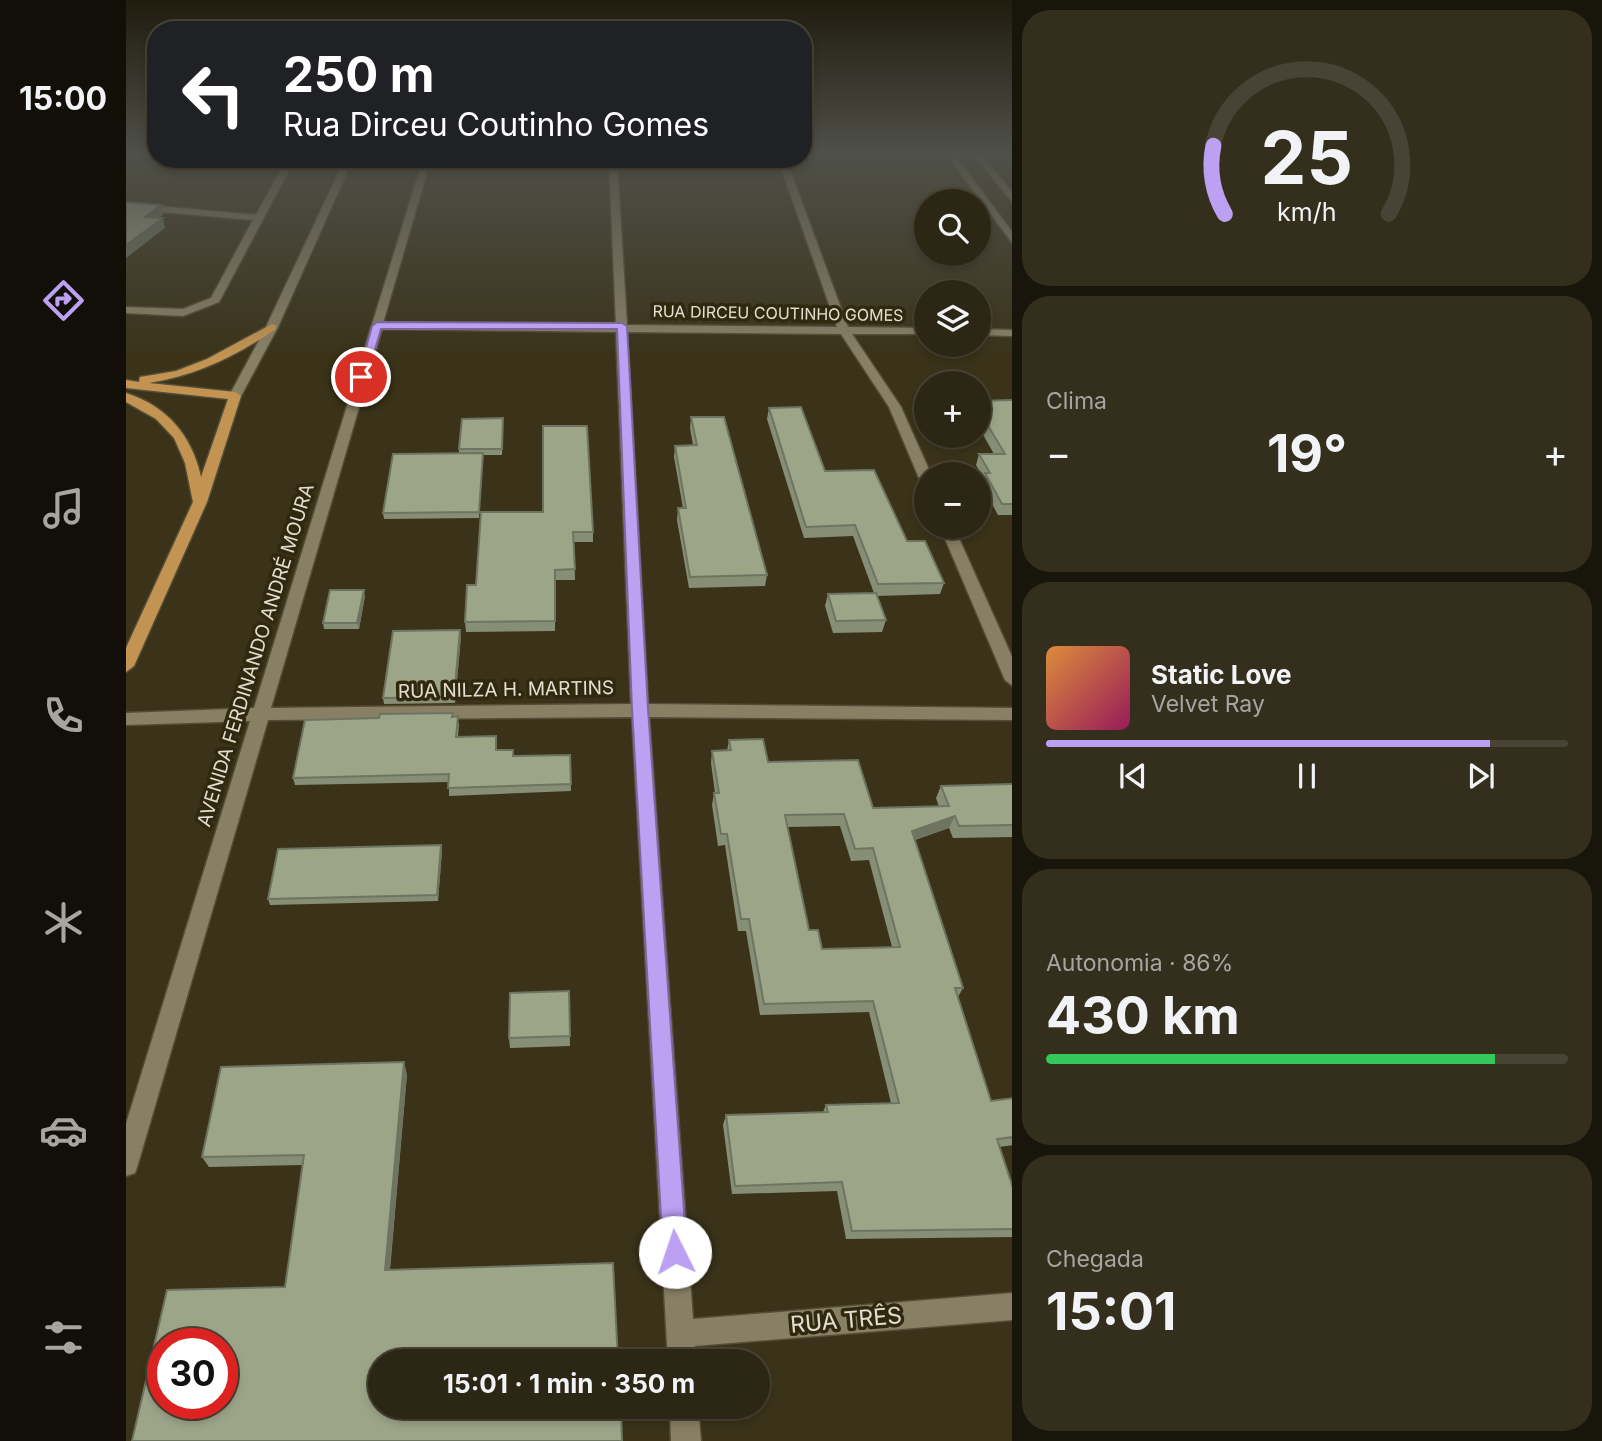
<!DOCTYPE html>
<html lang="pt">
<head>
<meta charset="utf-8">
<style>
  :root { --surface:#2c2614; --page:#342e1d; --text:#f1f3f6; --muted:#a6a5a0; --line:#484334; --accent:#bca0f2 }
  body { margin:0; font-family:Inter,sans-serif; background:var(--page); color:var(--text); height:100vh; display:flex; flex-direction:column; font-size:26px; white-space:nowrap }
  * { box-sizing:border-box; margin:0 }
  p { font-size:23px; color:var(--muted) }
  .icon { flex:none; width:38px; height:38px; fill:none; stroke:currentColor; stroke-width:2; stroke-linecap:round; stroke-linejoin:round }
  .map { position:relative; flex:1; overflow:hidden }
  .details { display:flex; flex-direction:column; gap:10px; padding:10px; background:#18150b; width:590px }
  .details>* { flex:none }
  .banner { position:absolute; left:21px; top:21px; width:665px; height:147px; border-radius:28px; box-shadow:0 4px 10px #0003,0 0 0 2px var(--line); background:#202124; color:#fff; overflow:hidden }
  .buttons { position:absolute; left:788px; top:189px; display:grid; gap:14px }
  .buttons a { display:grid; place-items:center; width:77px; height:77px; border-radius:50%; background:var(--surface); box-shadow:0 4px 10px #0003,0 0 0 2px var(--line); font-size:35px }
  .speed { position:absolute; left:21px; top:1328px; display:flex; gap:14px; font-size:35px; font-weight:700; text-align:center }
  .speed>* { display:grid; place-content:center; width:91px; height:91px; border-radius:50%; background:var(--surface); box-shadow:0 4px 10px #0003,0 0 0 2px var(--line); line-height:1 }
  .speed .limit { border:10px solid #d22; background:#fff; color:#111 }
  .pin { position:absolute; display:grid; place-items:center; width:60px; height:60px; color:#fff; margin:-30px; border:4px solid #fff; border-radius:50%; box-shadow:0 2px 7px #0007 }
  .me { position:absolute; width:77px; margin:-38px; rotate:356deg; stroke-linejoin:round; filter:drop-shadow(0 0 5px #0008) }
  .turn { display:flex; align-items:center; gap:24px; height:147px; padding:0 21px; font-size:32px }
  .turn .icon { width:91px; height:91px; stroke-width:2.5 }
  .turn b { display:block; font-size:49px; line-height:60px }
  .big { font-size:52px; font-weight:700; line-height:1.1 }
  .details .widget { flex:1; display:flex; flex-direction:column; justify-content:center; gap:10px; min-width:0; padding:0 24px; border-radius:28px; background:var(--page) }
  .details .dial { align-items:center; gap:0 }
  .dial svg { height:182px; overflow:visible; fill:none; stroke:var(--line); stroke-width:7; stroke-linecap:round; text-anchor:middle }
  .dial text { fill:var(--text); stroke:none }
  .song { display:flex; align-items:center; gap:21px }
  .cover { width:84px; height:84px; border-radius:10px; background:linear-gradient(135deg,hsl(30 70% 55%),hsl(330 70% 35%)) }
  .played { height:7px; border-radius:4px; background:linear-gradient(90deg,var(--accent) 85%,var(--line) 85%) }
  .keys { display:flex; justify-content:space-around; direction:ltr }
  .heat { display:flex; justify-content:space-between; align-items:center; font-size:38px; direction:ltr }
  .charge { height:10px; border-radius:5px; background:linear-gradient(90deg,#34c759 86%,var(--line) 0) }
  .trip { position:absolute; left:242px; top:1349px; width:402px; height:70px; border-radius:35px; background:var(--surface); box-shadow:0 4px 10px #0003,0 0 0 2px var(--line); font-weight:700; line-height:70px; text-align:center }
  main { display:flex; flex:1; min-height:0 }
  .menu { display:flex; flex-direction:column; width:126px; justify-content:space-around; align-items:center; background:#120f08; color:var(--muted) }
  .menu .icon { width:49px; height:49px }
  .menu .active { color:var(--accent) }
  .menu b { font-size:32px; color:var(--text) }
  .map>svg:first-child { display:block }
</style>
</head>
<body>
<main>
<nav class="menu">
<b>15:00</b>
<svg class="icon active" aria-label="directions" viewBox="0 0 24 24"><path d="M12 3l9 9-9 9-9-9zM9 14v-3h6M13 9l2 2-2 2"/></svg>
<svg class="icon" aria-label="music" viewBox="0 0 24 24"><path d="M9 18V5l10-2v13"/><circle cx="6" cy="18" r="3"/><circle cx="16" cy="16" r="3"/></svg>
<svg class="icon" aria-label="phone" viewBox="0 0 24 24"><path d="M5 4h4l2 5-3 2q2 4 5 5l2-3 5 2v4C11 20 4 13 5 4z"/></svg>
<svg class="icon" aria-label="climate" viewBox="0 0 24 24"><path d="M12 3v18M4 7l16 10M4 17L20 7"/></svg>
<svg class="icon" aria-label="car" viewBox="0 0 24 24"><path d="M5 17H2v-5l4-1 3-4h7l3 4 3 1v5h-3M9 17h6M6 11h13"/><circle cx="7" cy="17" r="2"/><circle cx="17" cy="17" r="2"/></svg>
<svg class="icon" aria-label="filters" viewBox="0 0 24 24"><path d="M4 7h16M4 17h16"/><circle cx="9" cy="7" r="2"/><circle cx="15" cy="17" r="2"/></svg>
</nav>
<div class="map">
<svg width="887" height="1441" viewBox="0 0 887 1441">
  <rect width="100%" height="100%" fill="#3a331a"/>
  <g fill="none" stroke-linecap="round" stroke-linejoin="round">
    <g stroke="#544e38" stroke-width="3">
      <path id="minor" d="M 820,154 L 828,154 L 887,233 L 887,244 Z
        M 847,154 L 855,154 L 887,193 L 887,203 Z
        M 161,159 L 169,159 L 93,302 L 57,316 L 0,313 L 0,307 L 57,309 L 85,298 L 127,220 L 0,209 L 0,203 L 130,215 Z
        M 219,159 L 227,159 L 152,327 L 115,396 L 105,399 L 103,396 L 140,327 Z
        M 297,159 L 305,159 L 257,323 L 490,325 L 483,159 L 491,159 L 501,325 L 711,327 L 652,159 L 660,159 L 722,327 L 800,328 L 800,334 L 726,334 L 775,407 L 805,474 L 800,474 L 800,482 L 793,478 L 763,407 L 715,334 L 501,332 L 522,704 L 887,708 L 887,720 L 523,717 L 567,1319 L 887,1293 L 887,1320 L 569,1346 L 570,1362 L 542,1362 L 506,717 L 142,720 L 12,1164 L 9,1173 L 0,1176 L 0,1124 L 124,721 L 0,725 L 0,713 L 128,708 ZM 256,329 L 490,332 L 505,704 L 145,708 Z
        M 852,329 L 887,330 L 887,336 L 852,335 Z
        M 814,527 L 828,527 L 887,659 L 887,686 L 879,680 Z
        M 544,1407 L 572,1407 L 575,1441 L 545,1441 Z"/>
    </g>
    <g stroke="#544e38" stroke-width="3">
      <path id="major" d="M 146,324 L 150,325 L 150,329 C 110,356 70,376 23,383 L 109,392 L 115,396 L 81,502 L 8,666 L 0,672 L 0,648 L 67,502 L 59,463 L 48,438 L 30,419 L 0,402 L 0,393 C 41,406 66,436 75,477 L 102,399 L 0,388 L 0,380 L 13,382 L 14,377 L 50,371 L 81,359 Z"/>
    </g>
    <use href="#minor" fill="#888065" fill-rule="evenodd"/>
    <use href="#major" fill="#c39352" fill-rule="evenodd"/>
  </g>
  <path fill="#878e76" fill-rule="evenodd" d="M 887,400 L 887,515 L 872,515 L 855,484 L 857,478 L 850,465 L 853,454 L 868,454 L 852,426 L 852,401 Z
    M 643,408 L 699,471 L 781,541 L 818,583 L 814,594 L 751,596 L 760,620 L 756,632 L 707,633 L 699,606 L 702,594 L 748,593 L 727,536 L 678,538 L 641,419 Z
    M 565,417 L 641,575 L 639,586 L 563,588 L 551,520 L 552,508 L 557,508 L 548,457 L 549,446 L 567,445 L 564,428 Z
    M 377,418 L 376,455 L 357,455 L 353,518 L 258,519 L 257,513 L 333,454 L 333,449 Z
    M 355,512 L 467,532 L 467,542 L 448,542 L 449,580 L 429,580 L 429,631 L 340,632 L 339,622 L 350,585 Z
    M 239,596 L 233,629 L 198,629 L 197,623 Z
    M 335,636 L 329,703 L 258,704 L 257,698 Z
    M 327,713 L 327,716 L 333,724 L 332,737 L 370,736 L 371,750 L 387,756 L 444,755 L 445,791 L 323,796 L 323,782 L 169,785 L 167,778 L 253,718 Z
    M 603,740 L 642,762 L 747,808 L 813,807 L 810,798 L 815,786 L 887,784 L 887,837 L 827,838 L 823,828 L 789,840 L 837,988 L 832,997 L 865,1101 L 887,1098 L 887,1145 L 873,1147 L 887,1188 L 887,1237 L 720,1239 L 711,1191 L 606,1194 L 597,1125 L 600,1115 L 697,1112 L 700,1105 L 765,1103 L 743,1012 L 634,1015 L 620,931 L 612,931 L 599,845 L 592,846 L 586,805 L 588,793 L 589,793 L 585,763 L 586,751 L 601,751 ZM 714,826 L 725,861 L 743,860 L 766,947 L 696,949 L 683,930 L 662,827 Z
    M 315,845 L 316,851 L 312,901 L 144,905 L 142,899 Z
    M 443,991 L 444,1046 L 384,1048 L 383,1038 Z
    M 281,1074 L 264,1270 L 159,1287 L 177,1165 L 83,1167 L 76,1157 Z"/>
  <path fill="#6e7460" d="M 35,205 L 37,215 L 22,226 L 19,217 Z
    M 37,218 L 39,228 L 0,258 L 0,245 Z
    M 238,590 L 239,596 L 233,629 L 231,623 Z
    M 334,630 L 335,636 L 329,703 L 328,697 Z
    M 829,816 L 823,828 L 781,842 L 786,831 Z
    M 315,845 L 316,851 L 312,901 L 311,895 Z
    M 278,1062 L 281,1074 L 263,1279 L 259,1270 Z"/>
  <path fill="#9da589" stroke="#6e7460" stroke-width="2" fill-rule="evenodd" d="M 0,202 L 35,205 L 19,217 L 37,218 L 0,245 Z
    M 887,400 L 887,504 L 876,504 L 859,473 L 864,473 L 853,454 L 879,454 L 852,409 L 852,401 Z
    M 675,407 L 699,471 L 748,470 L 781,541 L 799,541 L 818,583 L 752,584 L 729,525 L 680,527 L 643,408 Z
    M 565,417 L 598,417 L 641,575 L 564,577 L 552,508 L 560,508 L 549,446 L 571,445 Z
    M 377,418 L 376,449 L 333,449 L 336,419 Z
    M 417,426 L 461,426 L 467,532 L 447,532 L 449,569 L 429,570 L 429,621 L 339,622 L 341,585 L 350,585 L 355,512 L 417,512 Z
    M 357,453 L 353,512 L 257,513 L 267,454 Z
    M 204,590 L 238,590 L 231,623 L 197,623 Z
    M 750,593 L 760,620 L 710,621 L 702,594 Z
    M 334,630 L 328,697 L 257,698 L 267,631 Z
    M 327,713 L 326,717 L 332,716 L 330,737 L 370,736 L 370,750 L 387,750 L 387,756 L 444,755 L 445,784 L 322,788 L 323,774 L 167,778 L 179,720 L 253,718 L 254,714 Z
    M 637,739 L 642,762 L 732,760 L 747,808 L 823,806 L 815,786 L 887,784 L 887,825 L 833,826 L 829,816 L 786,831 L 837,988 L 829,988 L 865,1101 L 887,1098 L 887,1137 L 871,1139 L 887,1188 L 887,1229 L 726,1231 L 716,1182 L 609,1186 L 600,1115 L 702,1112 L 700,1105 L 773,1103 L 747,1001 L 638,1004 L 623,919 L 615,919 L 601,834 L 595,834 L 588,793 L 593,793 L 586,751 L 605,750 L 603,740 ZM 718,814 L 729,849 L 747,848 L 774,947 L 696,949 L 692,930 L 683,930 L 659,815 Z
    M 315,845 L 311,895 L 142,899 L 152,849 Z
    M 443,991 L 444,1036 L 383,1038 L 384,993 Z
    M 278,1062 L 259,1270 L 487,1263 L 492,1362 L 254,1362 L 254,1407 L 495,1407 L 496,1441 L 6,1441 L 41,1290 L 159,1287 L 178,1155 L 76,1157 L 95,1067 ZM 37,1344 L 96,1344 L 96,1404 L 37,1404 Z"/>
  <linearGradient id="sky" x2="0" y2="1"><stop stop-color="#201c0e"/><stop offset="0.43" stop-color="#4f5049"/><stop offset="1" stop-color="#4f5049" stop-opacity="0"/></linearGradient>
  <rect width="887" height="356" fill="url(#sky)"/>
  <path fill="#bca0f2" stroke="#7a689d" stroke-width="2" d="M 251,322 L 496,323 L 501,326 L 522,709 L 561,1252 L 557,1261 L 549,1264 L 540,1261 L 537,1252 L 506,709 L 491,329 L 255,329 L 241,377 L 231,380 L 246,326 Z"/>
  <g text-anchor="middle" stroke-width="7" stroke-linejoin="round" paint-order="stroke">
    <g font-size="16" fill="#e3dfd0" stroke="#302910">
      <text transform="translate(652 313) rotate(1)" y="6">RUA DIRCEU COUTINHO GOMES</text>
    </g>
    <g font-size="19" fill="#e3dfd0" stroke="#302910">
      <text transform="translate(129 655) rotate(-73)" y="7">AVENIDA FERDINANDO ANDRÉ MOURA</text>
      <text transform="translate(380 689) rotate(-1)" y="7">RUA NILZA H. MARTINS</text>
    </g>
    <g font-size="23" fill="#e3dfd0" stroke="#302910">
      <text transform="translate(720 1320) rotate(-5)" y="8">RUA TRÊS</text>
    </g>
  </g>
</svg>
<div class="buttons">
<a><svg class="icon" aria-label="search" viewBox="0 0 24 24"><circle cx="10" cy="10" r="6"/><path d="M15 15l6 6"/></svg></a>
<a><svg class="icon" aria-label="layers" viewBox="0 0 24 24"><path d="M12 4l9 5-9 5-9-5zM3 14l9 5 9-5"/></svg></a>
<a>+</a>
<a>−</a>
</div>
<div class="speed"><div class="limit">30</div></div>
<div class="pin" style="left:235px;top:377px;background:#d93025"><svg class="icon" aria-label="arrive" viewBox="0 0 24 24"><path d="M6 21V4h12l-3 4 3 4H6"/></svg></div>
<svg class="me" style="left:549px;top:1252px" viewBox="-20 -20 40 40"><circle r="19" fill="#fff"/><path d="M0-13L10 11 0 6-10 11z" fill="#bca0f2"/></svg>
<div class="trip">15:01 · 1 min · 350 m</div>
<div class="banner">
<div class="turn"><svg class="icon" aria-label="left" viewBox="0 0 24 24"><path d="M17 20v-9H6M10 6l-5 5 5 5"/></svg><div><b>250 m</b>Rua Dirceu Coutinho Gomes</div></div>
</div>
</div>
<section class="details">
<div class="widget dial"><svg viewBox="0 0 100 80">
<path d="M14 69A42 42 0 1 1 86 69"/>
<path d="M14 69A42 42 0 0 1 9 39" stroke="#bca0f2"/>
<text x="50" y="56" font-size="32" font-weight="700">25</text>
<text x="50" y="72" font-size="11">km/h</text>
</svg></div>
<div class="widget"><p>Clima</p>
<div class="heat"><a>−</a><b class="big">19°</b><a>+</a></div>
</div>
<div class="widget">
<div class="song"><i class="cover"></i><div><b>Static Love</b><p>Velvet Ray</p></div></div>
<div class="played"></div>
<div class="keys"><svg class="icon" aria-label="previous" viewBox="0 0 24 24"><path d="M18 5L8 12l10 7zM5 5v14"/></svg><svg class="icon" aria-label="pause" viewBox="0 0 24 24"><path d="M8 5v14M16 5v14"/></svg><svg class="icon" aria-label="next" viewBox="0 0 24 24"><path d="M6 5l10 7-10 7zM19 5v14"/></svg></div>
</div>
<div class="widget"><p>Autonomia · 86%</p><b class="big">430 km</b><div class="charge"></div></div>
<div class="widget"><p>Chegada</p><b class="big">15:01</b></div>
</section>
</main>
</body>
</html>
